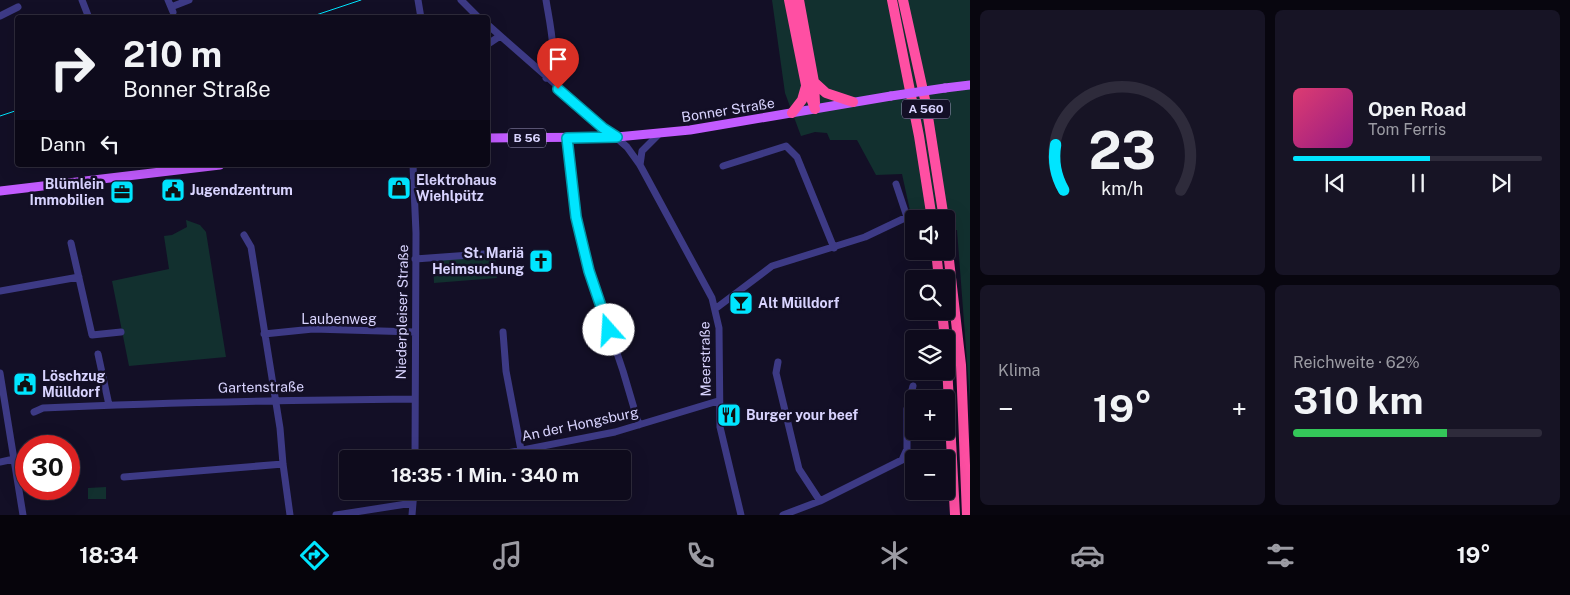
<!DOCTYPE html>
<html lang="de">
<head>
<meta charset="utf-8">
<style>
  :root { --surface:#0e0b1c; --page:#171425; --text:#f1f3f6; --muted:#9b9ba3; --line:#2e2b3b; --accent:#00e5ff }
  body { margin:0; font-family:"Public Sans",sans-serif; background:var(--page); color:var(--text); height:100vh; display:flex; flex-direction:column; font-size:19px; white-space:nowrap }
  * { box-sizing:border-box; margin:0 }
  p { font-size:16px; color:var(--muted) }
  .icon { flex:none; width:28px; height:28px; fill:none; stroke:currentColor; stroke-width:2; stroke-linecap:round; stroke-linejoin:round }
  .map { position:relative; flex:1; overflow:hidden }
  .drawer { display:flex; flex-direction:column; gap:10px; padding:10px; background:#08060f; width:600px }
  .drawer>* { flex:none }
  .banner { position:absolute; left:15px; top:15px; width:475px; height:152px; border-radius:5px; box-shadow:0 5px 20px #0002,0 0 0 1px var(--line); background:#0e0b1c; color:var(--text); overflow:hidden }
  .fabs { position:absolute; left:905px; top:210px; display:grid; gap:10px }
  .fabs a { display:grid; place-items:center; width:50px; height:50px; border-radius:5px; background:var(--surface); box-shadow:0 5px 20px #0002,0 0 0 1px var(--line); font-size:25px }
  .speed { position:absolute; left:15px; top:435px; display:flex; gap:10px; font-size:25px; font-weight:700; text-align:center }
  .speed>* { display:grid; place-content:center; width:65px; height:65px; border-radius:50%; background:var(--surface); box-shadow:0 5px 20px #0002,0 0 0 1px var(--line); line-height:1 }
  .speed .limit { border:8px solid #d22; background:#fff; color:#111 }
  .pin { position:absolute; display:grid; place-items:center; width:42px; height:42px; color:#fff; margin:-51px -21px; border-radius:50% 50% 50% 0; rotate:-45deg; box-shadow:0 0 5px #0007 }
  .pin .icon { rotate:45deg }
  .me { position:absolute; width:55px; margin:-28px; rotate:341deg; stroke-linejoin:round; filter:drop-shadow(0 0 4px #0008) }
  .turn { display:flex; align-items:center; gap:18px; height:105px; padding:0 25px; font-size:22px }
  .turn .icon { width:65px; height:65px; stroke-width:2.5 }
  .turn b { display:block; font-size:35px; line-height:42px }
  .then { display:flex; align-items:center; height:48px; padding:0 25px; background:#0003; gap:10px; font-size:19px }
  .big { font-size:38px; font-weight:700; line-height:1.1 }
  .drawer .widget { flex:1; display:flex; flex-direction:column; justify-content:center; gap:8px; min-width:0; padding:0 18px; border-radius:8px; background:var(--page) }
  .drawer .dial { align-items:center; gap:0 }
  .dial svg { height:130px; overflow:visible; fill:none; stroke:var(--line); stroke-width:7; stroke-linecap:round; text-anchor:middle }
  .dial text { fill:var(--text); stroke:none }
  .song { display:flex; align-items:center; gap:15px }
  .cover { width:60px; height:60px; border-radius:8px; background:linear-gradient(135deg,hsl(340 70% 55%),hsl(310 70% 35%)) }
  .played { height:5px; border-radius:2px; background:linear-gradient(90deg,var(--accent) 55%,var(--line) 55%) }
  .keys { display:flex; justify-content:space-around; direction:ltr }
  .heat { display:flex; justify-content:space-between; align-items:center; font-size:28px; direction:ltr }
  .charge { height:8px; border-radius:4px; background:linear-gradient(90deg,#34c759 62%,var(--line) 0) }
  .drawer .tiles { flex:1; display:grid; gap:10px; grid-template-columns:repeat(2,1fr) }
  .trip { position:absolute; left:339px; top:450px; width:292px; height:50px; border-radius:5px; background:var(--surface); box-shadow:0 5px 20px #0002,0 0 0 1px var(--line); font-weight:700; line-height:50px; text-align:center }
  .tabs { display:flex; height:80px; justify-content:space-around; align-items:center; background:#06040b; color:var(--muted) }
  .tabs .icon { width:35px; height:35px }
  .tabs .active { color:var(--accent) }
  .tabs b { font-size:22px; color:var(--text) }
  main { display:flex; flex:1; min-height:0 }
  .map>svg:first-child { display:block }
</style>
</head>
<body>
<main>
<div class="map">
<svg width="970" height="515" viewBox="0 0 970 515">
  <rect width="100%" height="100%" fill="#130f26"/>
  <path fill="#12302f" d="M 772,0 L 970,0 L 970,401 L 957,230 L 946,231 L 946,219 L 914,219 L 914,229 L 902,174 L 876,175 L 857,140 L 830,140 L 827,133 L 815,132 L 801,136 L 785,93 Z
    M 186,220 L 200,225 L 206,232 L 226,357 L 129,366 L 112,281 L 169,269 L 164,236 L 172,235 L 187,227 Z
    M 495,256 L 497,278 L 434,283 L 433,260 Z
    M 106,487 L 106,499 L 88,499 L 88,488 Z"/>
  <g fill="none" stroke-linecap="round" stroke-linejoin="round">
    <path stroke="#3d3a85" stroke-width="7" d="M 82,0 L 89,18
      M 168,0 L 173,12
      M 418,0 L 421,18
      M 461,0 L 479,18
      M 171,7 L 189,0
      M 0,16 L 18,7
      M 488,25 L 627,147 L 640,165 L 712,298 L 719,328 L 720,427 L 741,515
      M 488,44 L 500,36
      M 546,78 C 560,64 549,20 546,0
      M 567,138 L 572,194 L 584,255 L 623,371 L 639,425
      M 413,165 L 416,233 L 415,459
      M 640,165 L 642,151 L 660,133
      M 723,166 L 786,146 L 797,157 L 834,248
      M 244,235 L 251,247 L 280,428 L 283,464 L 290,515
      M 71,243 L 92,335 L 121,332
      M 415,259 L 498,253
      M 0,291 L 79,277
      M 715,309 L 772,266 L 865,237 L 907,217 L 896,184
      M 503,332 L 506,371 L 521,450
      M 264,334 L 313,329 L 415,332
      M 98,354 L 109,405
      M 778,362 L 776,373 L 799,469 L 820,501
      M 0,373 L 23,515
      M 34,412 L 43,408 C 167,402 290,400 414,399
      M 476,459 L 615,432 L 718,401
      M 0,462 L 14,459
      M 124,477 L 283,464
      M 336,515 L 413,503
      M 412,515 L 414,491
      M 783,515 L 820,501 L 902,460 L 907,449 L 907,409 L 913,386"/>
    <path stroke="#c25bff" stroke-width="9" d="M 945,88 L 970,85
      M 488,138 L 617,137 L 690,130 L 891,96
      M 0,191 L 220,165"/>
    <path stroke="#ff4fa3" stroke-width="10" d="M 789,0 L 806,85 L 815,109
      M 799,0 L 814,82 L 815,103
      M 892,0 L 919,136 L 932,219
      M 903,0 L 926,104 L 944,219
      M 814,82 L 826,93 L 853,102
      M 792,113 L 802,100 L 806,86
      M 946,234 L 961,365 L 967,515
      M 936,251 L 939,279
      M 942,311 L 945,339
      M 946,347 L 955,515"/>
    <path stroke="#00e5ff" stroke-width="1" d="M 307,18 L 361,0
      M 0,116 L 18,110"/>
    <path stroke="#c25bff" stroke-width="9" d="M 891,96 L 945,88"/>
  </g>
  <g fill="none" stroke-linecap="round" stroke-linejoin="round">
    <g stroke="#0095a6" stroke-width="12">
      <path id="route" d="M 558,89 L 603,128 L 617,137 L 567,138 L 576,217 L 589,271 L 609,330"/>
    </g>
    <use href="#route" stroke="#00e5ff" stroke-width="9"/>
  </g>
  <defs>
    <g id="shop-square" transform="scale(1.25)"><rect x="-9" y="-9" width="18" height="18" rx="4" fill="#00e5ff" stroke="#130f26"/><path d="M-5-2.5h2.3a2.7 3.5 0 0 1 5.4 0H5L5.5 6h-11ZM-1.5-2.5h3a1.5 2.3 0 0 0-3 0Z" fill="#111"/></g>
    <g id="civic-square" transform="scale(1.25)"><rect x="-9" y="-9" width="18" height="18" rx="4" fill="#00e5ff" stroke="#130f26"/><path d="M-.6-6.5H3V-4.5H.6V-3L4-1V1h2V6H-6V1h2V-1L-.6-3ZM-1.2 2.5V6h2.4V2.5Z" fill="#111"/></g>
    <g id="office-square" transform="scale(1.25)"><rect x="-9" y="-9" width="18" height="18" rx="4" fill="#00e5ff" stroke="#130f26"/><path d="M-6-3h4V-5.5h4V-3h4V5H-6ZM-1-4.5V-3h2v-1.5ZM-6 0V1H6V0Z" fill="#111"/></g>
    <g id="church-square" transform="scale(1.25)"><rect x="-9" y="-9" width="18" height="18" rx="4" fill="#00e5ff" stroke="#130f26"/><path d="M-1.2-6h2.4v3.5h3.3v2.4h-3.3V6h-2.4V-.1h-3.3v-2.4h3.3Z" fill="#111"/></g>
    <g id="bar-square" transform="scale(1.25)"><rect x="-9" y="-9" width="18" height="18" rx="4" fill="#00e5ff" stroke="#130f26"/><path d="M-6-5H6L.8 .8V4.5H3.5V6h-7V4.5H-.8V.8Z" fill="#111"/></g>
    <g id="restaurant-square" transform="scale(1.25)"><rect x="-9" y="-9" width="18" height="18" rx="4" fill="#00e5ff" stroke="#130f26"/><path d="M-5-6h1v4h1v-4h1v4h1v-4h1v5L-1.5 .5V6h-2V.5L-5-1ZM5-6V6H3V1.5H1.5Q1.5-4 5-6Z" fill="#111"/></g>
  </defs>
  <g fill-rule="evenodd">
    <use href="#shop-square" x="399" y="188"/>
    <use href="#civic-square" x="173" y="190"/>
    <use href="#office-square" x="122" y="192"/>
    <use href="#church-square" x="541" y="261"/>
    <use href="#bar-square" x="741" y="303"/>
    <use href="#civic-square" x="25" y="384"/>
    <use href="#restaurant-square" x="729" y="415"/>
  </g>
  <g text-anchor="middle" stroke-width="5" stroke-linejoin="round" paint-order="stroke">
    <g fill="#130f26" stroke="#9e99be" stroke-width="1">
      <rect x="902" y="99.5" width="48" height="19" rx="4"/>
      <rect x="508" y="128.5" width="38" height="19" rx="4"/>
    </g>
    <g font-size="12" font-weight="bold" fill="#d9d4ff">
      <text x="926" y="113">A 560</text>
      <text x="527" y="142">B 56</text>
    </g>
    <g font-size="14" fill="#d9d4ff" stroke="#130f26">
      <text transform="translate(728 110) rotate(-9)" y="5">Bonner Straße</text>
      <text transform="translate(402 312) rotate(-89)" y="5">Niederpleiser Straße</text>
      <text x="339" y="324">Laubenweg</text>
      <text transform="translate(705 359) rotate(-91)" y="5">Meerstraße</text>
      <text transform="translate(261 387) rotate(-1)" y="5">Gartenstraße</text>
      <text transform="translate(580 424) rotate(-12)" y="5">An der Hongsburg</text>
    </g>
    <g font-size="14" font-weight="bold" fill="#d9d4ff" stroke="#130f26" text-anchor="start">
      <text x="416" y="185">Elektrohaus<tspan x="416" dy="16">Wiehlpütz</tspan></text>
      <text x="104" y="189" text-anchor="end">Blümlein<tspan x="104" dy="16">Immobilien</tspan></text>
      <text x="190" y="195">Jugendzentrum</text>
      <text x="524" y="258" text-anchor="end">St. Mariä<tspan x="524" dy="16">Heimsuchung</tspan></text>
      <text x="758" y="308">Alt Mülldorf</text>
      <text x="42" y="381">Löschzug<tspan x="42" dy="16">Mülldorf</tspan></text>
      <text x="746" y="420">Burger your beef</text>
    </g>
  </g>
</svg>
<div class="fabs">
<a><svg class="icon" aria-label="sound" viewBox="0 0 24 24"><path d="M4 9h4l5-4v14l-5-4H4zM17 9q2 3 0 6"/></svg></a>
<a><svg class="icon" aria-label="search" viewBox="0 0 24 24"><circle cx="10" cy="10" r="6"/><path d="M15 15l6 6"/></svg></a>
<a><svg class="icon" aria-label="layers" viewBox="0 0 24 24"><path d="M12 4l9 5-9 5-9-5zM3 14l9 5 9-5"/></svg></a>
<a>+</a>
<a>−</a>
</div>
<div class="speed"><div class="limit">30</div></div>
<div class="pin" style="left:558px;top:89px;background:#d93025"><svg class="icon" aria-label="arrive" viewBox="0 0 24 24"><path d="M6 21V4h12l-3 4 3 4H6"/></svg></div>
<svg class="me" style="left:609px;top:330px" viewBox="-20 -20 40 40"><circle r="19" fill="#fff"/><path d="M0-13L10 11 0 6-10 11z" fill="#00e5ff"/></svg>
<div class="trip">18:35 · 1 Min. · 340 m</div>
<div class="banner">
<div class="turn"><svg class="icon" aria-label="right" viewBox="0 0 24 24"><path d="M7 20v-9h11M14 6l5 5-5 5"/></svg><div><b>210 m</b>Bonner Straße</div></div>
<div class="then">Dann<svg class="icon" aria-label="left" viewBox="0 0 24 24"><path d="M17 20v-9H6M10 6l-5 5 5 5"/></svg></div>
</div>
</div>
<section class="drawer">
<div class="tiles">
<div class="widget dial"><svg viewBox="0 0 100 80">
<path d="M14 69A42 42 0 1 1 86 69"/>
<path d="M14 69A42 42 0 0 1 9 41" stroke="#00e5ff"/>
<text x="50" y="56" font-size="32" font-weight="700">23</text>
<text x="50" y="72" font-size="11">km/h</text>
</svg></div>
<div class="widget">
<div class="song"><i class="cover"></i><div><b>Open Road</b><p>Tom Ferris</p></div></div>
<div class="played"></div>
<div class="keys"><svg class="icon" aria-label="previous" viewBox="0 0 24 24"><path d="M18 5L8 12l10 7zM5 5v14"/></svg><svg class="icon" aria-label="pause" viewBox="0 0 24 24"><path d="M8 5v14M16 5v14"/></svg><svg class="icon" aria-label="next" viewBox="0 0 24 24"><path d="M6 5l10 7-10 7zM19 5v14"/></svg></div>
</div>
<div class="widget"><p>Klima</p>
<div class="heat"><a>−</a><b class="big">19°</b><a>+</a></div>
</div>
<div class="widget"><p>Reichweite · 62%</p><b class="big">310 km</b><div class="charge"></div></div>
</div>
</section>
</main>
<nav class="tabs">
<b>18:34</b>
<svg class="icon active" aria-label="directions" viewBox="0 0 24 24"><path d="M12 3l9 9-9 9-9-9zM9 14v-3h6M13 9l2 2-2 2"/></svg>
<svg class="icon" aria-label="music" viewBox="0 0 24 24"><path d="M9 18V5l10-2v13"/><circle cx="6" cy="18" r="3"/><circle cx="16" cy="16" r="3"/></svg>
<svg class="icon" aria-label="phone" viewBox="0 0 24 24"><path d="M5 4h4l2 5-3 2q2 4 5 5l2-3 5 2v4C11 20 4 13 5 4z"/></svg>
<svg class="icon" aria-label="climate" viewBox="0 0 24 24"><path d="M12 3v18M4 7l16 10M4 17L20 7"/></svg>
<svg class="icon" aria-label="car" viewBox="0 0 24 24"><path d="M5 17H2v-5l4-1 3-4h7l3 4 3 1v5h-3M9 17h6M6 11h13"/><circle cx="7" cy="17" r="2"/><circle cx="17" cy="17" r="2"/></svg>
<svg class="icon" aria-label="filters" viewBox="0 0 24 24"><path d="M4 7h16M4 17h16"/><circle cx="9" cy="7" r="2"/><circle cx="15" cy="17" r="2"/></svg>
<b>19°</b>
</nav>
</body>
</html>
